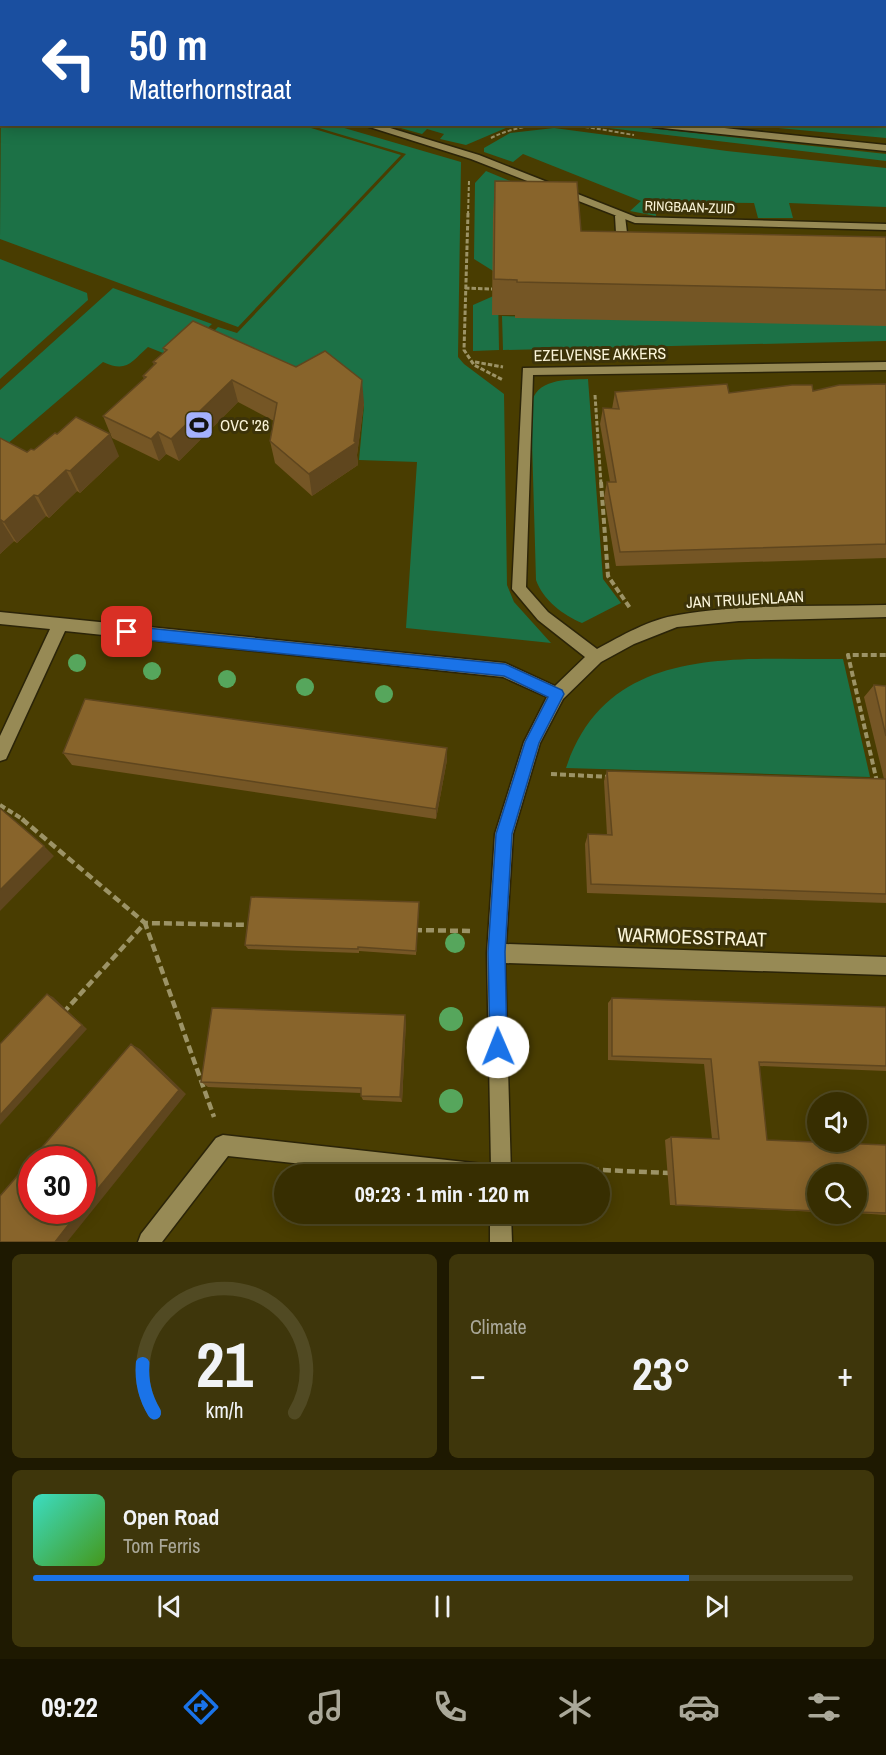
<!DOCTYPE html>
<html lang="en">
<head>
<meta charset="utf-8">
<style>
  :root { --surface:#372e01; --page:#3e360b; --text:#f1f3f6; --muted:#aaa899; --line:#514a23; --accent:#1a73e8 }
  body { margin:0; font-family:"Archivo Narrow",sans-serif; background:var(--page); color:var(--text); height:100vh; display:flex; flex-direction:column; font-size:22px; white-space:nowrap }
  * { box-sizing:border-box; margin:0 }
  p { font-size:20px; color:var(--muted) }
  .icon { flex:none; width:33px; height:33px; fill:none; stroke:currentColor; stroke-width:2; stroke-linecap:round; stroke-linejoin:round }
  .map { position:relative; height:1242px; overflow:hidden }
  .details { display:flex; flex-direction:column; gap:12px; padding:12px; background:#1e1901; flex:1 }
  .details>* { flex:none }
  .banner { position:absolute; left:0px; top:0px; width:886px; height:126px; box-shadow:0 3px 15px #0003,0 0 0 2px var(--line); background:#1a4fa0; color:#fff; overflow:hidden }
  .fabs { position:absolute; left:807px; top:1092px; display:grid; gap:12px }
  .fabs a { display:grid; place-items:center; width:60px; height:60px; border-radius:50%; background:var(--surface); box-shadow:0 3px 15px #0003,0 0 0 2px var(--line); font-size:30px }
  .speed { position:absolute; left:18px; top:1146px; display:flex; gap:12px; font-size:30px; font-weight:700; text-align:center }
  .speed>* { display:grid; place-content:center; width:78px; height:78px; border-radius:50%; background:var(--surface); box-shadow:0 3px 15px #0003,0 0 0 2px var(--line); line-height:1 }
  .speed .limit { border:9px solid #d22; background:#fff; color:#111 }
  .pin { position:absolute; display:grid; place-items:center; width:51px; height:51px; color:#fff; margin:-26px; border-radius:12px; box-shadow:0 3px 9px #0006 }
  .me { position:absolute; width:66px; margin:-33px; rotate:359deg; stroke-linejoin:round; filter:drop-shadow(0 0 4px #0008) }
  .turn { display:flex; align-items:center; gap:21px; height:126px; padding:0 30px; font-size:27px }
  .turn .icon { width:78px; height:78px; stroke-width:2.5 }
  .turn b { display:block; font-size:42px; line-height:51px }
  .big { font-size:45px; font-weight:700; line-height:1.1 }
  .details .card { flex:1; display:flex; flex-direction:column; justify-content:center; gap:9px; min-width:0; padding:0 21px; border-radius:9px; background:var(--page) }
  .details .dial { align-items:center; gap:0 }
  .dial svg { height:156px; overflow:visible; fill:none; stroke:var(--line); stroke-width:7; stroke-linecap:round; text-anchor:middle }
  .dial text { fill:var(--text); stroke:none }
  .song { display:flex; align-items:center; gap:18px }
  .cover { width:72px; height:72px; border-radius:9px; background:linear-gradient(135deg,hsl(170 70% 55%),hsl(100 70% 35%)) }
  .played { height:6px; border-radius:3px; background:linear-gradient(90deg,var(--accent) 80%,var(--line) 80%) }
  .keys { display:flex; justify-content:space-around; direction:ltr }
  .heat { display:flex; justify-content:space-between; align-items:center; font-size:33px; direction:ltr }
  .details .tiles { flex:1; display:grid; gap:12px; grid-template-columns:1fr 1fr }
  .card:last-child { grid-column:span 2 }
  .trip { position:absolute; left:274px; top:1164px; width:336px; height:60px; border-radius:30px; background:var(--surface); box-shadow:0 3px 15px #0003,0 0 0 2px var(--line); font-weight:700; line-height:60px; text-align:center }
  .menu { display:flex; height:96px; justify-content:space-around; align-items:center; background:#161200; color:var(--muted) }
  .menu .icon { width:42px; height:42px }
  .menu .on { color:var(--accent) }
  .menu b { font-size:27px; color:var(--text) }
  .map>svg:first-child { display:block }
</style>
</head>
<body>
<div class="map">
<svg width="886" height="1242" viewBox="0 0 886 1242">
  <rect width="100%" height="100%" fill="#493d01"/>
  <path fill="#1c7146" d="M 1,92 L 2,124 L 301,125 L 401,155 L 238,327 L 0,239 Z
    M 309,125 L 334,125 L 461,162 L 458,357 L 464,364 L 504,394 L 507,585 L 514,602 L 551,643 L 406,628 L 417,462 L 359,460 L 364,406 L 362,404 L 304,385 L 205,340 L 218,327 L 237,333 L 406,154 Z
    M 390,125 L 390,124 L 513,125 L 466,145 L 440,139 L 444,134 L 427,129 L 422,134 Z
    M 583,125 L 621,125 L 886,154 L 886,161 Z
    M 847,125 L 886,128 L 886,138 L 746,125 Z
    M 554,128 L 727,151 L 886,168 L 886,207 L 789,203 L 793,218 L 758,218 L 754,203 L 654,202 L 656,216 L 630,211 L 641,201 L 523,154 L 513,162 L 484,152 L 484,148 L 510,133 Z
    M 486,171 L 573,207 L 498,274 L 474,259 L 475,183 Z
    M 0,259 L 87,293 L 88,300 L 0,379 Z
    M 113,288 L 212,324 L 198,337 L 163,353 L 148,347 C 131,362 127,373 103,362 L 6,445 L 0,442 L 0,390 Z
    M 498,294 L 499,350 L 473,351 L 473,305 Z
    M 502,316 L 886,324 L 886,341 L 503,350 Z
    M 588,379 L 603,579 L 621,603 L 582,623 C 563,615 543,600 536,580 L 531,406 C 535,378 566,380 588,379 Z
    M 843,659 L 870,777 L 566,768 C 608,643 736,660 843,659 Z"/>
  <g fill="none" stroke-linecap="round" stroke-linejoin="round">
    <g stroke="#2b2408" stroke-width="3">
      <path id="service" d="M 0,45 L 2,45 L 2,51 L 0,51 Z
        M 2,74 L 2,80 L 0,81 L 0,75 Z
        M 620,213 L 625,216 L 629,250 L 623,254 L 617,250 L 615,216 Z"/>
    </g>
    <g stroke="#2b2408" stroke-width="3">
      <path id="minor" d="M 570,0 L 582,0 L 583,2 L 571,2 Z
        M 873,0 L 881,0 L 882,2 L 873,2 Z
        M 885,8 L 886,9 L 886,15 L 885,14 Z
        M 0,12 L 2,13 L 2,19 L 0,18 Z
        M 360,124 L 377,124 L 479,155 L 636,217 L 886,224 L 886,230 L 635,223 L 471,159 Z
        M 886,362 L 886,370 L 533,375 L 526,587 L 548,612 L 597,649 C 621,636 650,619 678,615 C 746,603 817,607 886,605 L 886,617 L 739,621 L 677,627 L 634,644 L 601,662 L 563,699 L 540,743 L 513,834 L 506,944 L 886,957 L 886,975 L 505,963 L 511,1174 L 395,1174 L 228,1156 L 162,1242 L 138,1242 L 141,1234 L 216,1138 L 223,1135 L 483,1164 L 491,1167 L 487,953 L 495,834 L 524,742 L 547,697 L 503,677 L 65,631 L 6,759 L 0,761 L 0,736 L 50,629 L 0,624 L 0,612 L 505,663 L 555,686 L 585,657 L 538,620 L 512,589 L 523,368 Z
        M 490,1214 L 511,1214 L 512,1242 L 490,1242 Z"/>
    </g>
    <g stroke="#2b2408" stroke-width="3">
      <path id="secondary" d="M 43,0 L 56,0 L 57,2 L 44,2 Z
        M 136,0 L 148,0 L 149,2 L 137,2 Z
        M 885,119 L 886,119 L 886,125 L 883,124 Z
        M 648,124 L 687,124 L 886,145 L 886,151 L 653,127 Z"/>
    </g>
    <path stroke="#9c9366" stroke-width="2" stroke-dasharray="4 2" stroke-linecap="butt" d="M 249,0 L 253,2
      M 416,0 L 421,2
      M 313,2 L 317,0
      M 803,2 L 805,0
      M 491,138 C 537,115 586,127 634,135
      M 468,215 L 469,181"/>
    <path stroke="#9c9366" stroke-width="3" stroke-dasharray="4.5 2" stroke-linecap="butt" d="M 468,213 L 464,350 L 474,365 L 503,380
      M 465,288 L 492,289
      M 475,362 L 503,367
      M 595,395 L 601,484"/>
    <path stroke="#9c9366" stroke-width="4" stroke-dasharray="6 3" stroke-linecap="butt" d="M 601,482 L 608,576 L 630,608
      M 551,774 L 610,777
      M 877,782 L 848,655 L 886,655
      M 0,805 L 24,820"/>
    <path stroke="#9c9366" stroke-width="4.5" stroke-dasharray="8 4" stroke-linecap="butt" d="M 22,819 L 145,923 L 251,925
      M 414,930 L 470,931
      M 63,1013 L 145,923 L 214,1117
      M 531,1167 L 670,1173"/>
    <use href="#service" fill="#978a55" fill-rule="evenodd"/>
    <use href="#minor" fill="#978a55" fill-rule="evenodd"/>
    <use href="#secondary" fill="#978a55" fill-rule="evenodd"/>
  </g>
  <g fill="#56a65c">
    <circle cx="77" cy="663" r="9"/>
    <circle cx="152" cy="671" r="9"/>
    <circle cx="227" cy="679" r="9"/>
    <circle cx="305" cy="687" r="9"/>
    <circle cx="384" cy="694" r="9"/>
    <circle cx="455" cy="943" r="10"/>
    <circle cx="451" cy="1019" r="12"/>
    <circle cx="451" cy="1101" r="12"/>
  </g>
  <path fill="#755625" d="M 659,0 L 760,0 L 758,2 L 659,2 Z
    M 495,181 L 581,231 L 886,237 L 886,326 L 515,318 L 515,315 L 492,315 L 493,216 Z
    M 163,348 L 364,403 L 357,455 L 358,465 L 312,496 L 275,463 L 270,441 L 274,421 L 238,402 L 179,461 L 166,454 L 159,461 L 112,438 L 103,416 L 144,379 L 143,376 L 154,365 L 153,362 L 164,352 Z
    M 886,384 L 886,558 L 616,566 L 604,497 L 607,482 L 610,482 L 600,424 L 603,408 L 612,409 L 615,392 L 729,393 L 813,391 Z
    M 0,438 L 27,452 L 34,450 L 119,456 L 80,493 L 77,491 L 49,518 L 46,516 L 17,543 L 14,541 L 0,554 Z
    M 874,685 L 886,686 L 886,903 L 587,893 L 585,844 L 588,834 L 607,835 L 604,781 L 607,771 L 884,779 L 864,697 Z
    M 447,748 L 447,760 L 436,819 L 72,765 L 63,753 Z
    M 419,902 L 416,955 L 359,951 L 359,953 L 248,949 L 245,945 Z
    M 612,998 L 886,1007 L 886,1071 L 759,1066 L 767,1140 L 886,1145 L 886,1215 L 856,1213 L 856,1174 L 818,1174 L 818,1212 L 670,1205 L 665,1140 L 671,1137 L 712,1139 L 704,1064 L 608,1060 L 608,1003 Z
    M 406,1021 L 402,1102 L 363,1100 L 361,1096 L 361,1093 L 208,1087 L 201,1082 Z"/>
  <path fill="#5f461e" d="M 719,0 L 760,0 L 758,2 L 717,2 Z
    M 232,380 L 238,402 L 179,461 L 171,439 Z
    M 362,380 L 364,403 L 357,455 L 358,465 L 312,496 L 309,474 Z
    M 158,432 L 166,454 L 159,461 L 151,439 Z
    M 110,434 L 119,456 L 80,493 L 70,471 Z
    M 66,470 L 77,491 L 49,518 L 38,496 Z
    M 34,495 L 46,516 L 17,543 L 4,522 Z
    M 1,520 L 14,541 L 0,554 L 0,521 Z
    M 447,748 L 447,760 L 436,819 L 436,809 Z
    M 44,846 L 54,856 L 0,911 L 0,890 Z
    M 47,994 L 53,997 L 87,1029 L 0,1125 L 0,1115 Z
    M 405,1015 L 406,1021 L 402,1102 L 400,1097 Z
    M 131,1044 L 140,1049 L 186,1094 L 67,1242 L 55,1242 L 80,1210 L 82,1210 L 82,1208 Z"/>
  <path fill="#88642b" stroke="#5f461e" stroke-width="1.5" d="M 693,0 L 719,0 L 717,2 L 697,2 Z
    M 495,181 L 577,182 L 581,231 L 886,237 L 886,290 L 517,282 L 517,280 L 494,279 Z
    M 193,321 L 296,367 L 325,351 L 362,380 L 354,441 L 356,443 L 309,474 L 270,441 L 277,403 L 232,380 L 171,439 L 158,432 L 151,439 L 103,416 L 146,377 L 143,376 L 156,363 L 153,362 L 167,350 L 163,348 Z
    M 727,384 L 729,393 L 792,385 L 812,385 L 813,391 L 839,385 L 886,384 L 886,544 L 620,552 L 607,482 L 616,482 L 603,408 L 619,409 L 615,392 Z
    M 76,417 L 110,434 L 70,471 L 66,470 L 38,496 L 34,495 L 4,522 L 1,520 L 0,521 L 0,438 L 27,452 L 31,449 L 34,450 L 55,433 L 57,434 Z
    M 874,685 L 886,686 L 886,736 Z
    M 85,699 L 447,748 L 436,809 L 63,753 Z
    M 607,771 L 886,779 L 886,894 L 591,884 L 588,834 L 612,835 Z
    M 1,809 L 44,846 L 0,890 L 0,810 Z
    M 251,897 L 419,902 L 416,951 L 358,947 L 358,949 L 245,945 Z
    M 47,994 L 82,1025 L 0,1115 L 0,1044 Z
    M 612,998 L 886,1007 L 886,1066 L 759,1062 L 767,1140 L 886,1145 L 886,1213 L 856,1212 L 856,1174 L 818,1174 L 818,1211 L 676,1205 L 671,1137 L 719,1139 L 711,1059 L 612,1056 Z
    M 212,1008 L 405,1015 L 400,1097 L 361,1096 L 361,1088 L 201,1082 Z
    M 131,1044 L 179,1090 L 82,1208 L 82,1160 L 32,1160 L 32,1210 L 80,1210 L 55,1242 L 0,1242 L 0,1196 Z"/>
  <path fill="#1a73e8" stroke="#114b97" stroke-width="1.5" d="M 127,626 L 505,664 L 562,690 L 564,694 L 539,743 L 512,834 L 505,952 L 507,1047 L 505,1053 L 498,1056 L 492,1053 L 490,1047 L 488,952 L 496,834 L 525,742 L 548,697 L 504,676 L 127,638 L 120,632 Z"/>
  <defs>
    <g id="stadium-square" transform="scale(1.5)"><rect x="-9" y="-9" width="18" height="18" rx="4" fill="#a4b1fc" stroke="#3c3309"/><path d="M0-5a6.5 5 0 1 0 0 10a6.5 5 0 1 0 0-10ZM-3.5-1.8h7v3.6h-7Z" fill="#111"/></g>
  </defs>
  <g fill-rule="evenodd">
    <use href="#stadium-square" x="199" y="425"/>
  </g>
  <g text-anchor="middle" stroke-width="6" stroke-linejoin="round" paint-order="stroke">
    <g font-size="14" fill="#fbf5d9" stroke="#3c3309">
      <text transform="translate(690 207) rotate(2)" y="5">RINGBAAN-ZUID</text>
    </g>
    <g font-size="16" fill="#fbf5d9" stroke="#3c3309">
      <text transform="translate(600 354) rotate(-1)" y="6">EZELVENSE AKKERS</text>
      <text transform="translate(745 599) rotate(-3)" y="6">JAN TRUIJENLAAN</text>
    </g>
    <g font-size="16" fill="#fbf5d9" stroke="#3c3309" text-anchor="start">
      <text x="220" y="431">OVC '26</text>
    </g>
    <g font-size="20" fill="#fbf5d9" stroke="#3c3309">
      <text transform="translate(692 937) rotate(2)" y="7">WARMOESSTRAAT</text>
    </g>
  </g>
</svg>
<div class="fabs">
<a><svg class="icon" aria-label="sound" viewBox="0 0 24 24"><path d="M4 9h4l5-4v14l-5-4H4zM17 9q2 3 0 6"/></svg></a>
<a><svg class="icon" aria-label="search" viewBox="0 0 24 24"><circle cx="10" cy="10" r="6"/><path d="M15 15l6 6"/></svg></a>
</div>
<div class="speed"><div class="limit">30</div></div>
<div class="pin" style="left:127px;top:632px;background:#d93025"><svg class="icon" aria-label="arrive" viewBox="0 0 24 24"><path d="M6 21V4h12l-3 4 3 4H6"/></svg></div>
<svg class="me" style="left:498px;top:1047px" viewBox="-20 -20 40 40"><circle r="19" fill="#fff"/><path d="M0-13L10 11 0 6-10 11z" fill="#1a73e8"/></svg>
<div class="trip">09:23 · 1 min · 120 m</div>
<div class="banner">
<div class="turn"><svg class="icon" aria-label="left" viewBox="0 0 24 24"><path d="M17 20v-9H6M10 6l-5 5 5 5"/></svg><div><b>50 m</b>Matterhornstraat</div></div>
</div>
</div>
<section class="details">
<div class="tiles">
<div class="card dial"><svg viewBox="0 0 100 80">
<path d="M14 69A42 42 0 1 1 86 69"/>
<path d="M14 69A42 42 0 0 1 8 44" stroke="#1a73e8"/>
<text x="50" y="56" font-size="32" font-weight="700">21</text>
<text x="50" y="72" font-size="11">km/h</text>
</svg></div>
<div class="card"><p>Climate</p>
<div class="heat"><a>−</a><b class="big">23°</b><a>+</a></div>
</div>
<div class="card">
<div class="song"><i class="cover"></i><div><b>Open Road</b><p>Tom Ferris</p></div></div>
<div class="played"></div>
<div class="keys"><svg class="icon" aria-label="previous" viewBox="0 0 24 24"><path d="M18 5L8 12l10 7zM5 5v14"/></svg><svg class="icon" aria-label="pause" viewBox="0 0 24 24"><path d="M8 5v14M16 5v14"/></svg><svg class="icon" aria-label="next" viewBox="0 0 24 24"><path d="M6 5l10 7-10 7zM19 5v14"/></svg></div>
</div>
</div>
</section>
<nav class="menu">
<b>09:22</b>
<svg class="icon on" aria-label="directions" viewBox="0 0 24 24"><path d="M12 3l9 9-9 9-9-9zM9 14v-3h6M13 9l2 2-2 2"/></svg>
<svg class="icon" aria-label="music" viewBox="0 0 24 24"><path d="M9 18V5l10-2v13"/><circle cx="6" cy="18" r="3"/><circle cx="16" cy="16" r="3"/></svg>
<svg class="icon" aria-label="phone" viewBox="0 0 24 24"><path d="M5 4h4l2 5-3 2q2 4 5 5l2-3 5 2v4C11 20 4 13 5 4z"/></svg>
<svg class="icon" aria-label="climate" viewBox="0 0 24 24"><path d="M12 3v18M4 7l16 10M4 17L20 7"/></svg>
<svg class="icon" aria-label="car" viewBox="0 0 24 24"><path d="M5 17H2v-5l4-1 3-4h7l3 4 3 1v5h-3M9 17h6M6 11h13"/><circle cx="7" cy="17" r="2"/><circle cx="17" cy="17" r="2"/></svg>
<svg class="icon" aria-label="filters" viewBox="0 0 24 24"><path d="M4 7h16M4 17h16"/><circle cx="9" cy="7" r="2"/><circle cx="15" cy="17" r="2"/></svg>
</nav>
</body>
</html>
